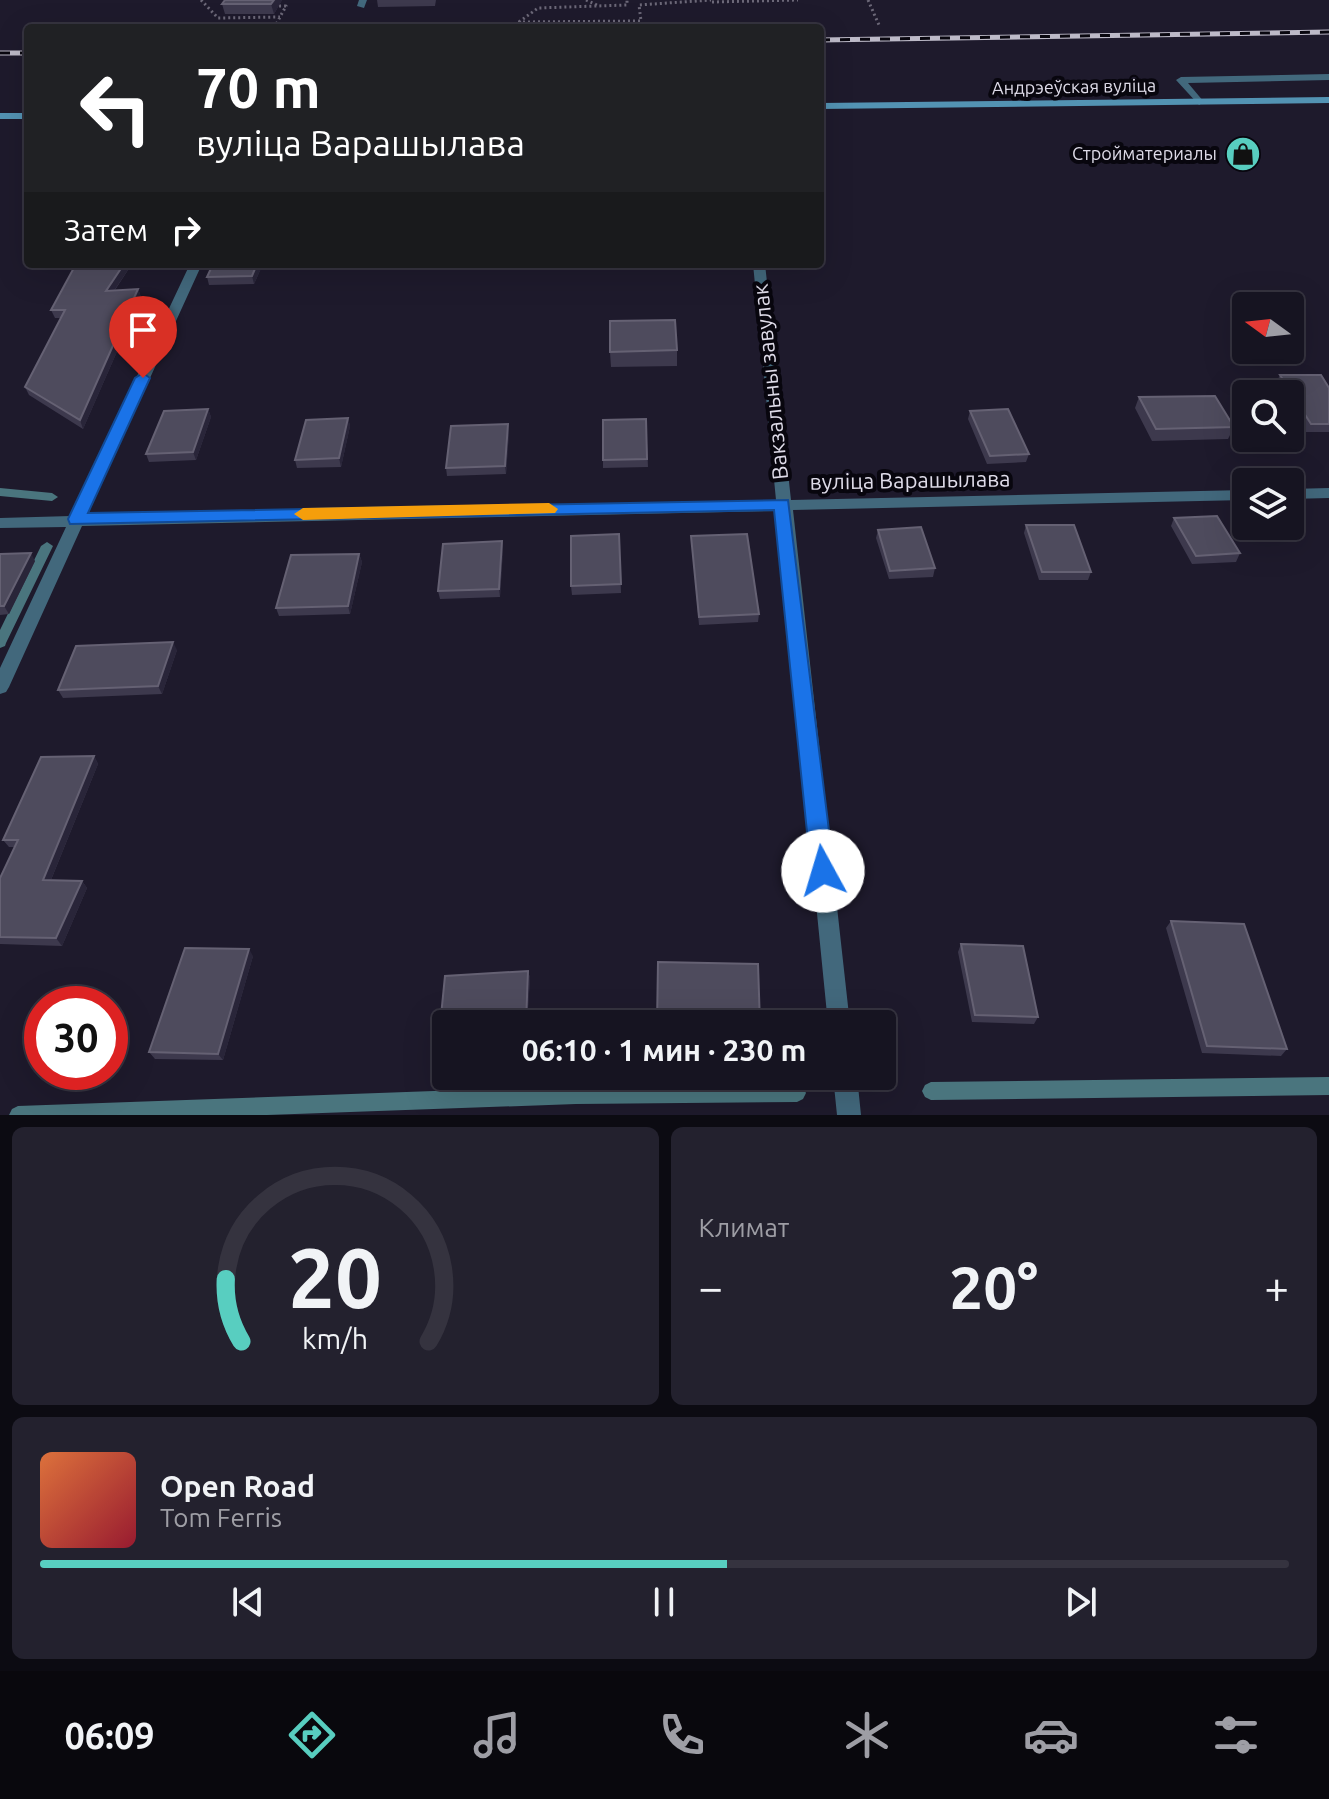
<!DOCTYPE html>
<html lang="ru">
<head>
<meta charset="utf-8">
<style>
  :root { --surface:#161421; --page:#23212e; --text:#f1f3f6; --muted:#9e9ea5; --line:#35333f; --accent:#58cec0 }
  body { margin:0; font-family:Ubuntu,sans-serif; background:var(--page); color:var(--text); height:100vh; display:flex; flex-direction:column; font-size:30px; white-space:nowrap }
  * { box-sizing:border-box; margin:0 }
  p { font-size:26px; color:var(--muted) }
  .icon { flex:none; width:44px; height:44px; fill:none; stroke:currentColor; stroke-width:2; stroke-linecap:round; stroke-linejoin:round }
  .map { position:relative; height:1115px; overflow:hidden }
  .sheet { display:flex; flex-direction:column; gap:12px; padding:12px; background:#0c0b12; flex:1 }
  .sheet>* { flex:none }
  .hud { position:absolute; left:24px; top:24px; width:800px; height:244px; border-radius:8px; box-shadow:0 8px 32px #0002,0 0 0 2px var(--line); background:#202124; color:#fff; overflow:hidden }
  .needle { width:52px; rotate:285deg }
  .controls { position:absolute; left:1232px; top:292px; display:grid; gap:16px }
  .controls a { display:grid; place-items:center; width:72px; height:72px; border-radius:8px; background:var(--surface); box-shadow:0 8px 32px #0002,0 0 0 2px var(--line); font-size:40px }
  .speed { position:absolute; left:24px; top:986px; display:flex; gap:16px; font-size:40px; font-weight:700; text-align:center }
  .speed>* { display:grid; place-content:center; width:104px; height:104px; border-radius:50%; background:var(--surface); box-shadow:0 8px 32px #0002,0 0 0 2px var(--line); line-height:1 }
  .speed .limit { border:12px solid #d22; background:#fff; color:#111 }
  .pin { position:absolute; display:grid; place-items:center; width:68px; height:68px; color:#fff; margin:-82px -34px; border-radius:50% 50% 50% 0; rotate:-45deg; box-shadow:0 0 8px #0007 }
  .pin .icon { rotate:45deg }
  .me { position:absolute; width:88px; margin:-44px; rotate:354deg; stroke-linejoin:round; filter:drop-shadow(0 0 6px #0008) }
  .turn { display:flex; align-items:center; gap:28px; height:168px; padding:0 40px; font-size:36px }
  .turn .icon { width:104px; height:104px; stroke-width:2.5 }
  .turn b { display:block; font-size:56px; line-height:68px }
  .then { display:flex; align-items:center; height:76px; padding:0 40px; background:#0003; gap:16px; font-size:30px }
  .big { font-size:60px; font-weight:700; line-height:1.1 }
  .sheet .widget { flex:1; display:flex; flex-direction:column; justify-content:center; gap:12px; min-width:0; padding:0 28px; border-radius:12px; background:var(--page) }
  .sheet .dial { align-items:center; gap:0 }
  .dial svg { height:208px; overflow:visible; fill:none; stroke:var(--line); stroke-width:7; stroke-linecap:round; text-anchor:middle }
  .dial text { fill:var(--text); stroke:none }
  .song { display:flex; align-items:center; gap:24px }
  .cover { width:96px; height:96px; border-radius:12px; background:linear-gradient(135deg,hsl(20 70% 55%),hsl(350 70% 35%)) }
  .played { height:8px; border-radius:4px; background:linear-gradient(90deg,var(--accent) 55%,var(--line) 55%) }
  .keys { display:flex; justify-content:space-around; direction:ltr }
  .heat { display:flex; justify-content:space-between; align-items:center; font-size:44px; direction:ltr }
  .sheet .tiles { flex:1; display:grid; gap:12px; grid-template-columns:1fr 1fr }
  .widget:last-child { grid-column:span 2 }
  .trip { position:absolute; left:432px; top:1010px; width:464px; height:80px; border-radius:8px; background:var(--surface); box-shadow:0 8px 32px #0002,0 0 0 2px var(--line); font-weight:700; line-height:80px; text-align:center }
  .tabs { display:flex; height:128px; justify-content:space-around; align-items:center; background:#09080d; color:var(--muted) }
  .tabs .icon { width:56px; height:56px }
  .tabs .active { color:var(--accent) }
  .tabs b { font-size:36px; color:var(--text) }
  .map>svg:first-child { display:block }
</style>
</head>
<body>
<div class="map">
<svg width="1329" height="1115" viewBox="0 0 1329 1115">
  <rect width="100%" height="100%" fill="#1e1a2c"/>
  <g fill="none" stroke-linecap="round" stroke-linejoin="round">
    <path fill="#4a757e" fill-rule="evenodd" d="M 0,488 L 52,493 L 58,497 L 52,501 L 0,496 Z
      M 47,542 L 53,546 L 6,643 L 5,646 L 0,648 L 0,630 L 41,546 Z
      M 1329,1077 L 1329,1095 L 931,1100 L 925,1097 L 922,1091 L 925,1085 L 931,1082 Z
      M 797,1084 L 803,1087 L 806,1093 L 803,1099 L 797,1102 L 576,1104 L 267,1115 L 9,1115 L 12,1109 L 18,1106 L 576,1086 Z"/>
    <path stroke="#6c6878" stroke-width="3" stroke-dasharray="2 3" stroke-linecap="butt" d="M 201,0 L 218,18 L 280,17
      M 586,0 L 599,6
      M 868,0 L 879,25
      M 712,2 L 798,0
      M 518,22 L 641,21 L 639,5 L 711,0
      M 519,22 L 538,8 L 627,5 L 627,0
      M 274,28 L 286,6 L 278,6"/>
    <path fill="#42687c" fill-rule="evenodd" d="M 359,0 L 367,0 L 364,8 L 357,6 Z
      M 1329,74 L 1329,80 L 1188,83 L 1204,102 L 1199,105 L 1176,80 L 1181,77 Z"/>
    <path fill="#42687c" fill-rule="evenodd" d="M 190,264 L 202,264 L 87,516 L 776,500 L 753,264 L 765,264 L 791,500 L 1246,490 L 1246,500 L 793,510 L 850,1024 L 828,1024 L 777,511 L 82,526 L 9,687 L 6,692 L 0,694 L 0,668 L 66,527 L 0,528 L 0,518 L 71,516 Z
      M 1329,488 L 1329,498 L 1290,499 L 1290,489 Z
      M 833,1076 L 857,1076 L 861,1115 L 837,1115 Z"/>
    <path fill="#5393b3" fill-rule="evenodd" d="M 1329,97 L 1329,103 L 820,109 L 820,103 Z
      M 0,113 L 28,113 L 28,119 L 0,119 Z"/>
    <g stroke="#bdbac8" stroke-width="5">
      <path id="rail" d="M 820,40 L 1329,32
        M 0,53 L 28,53"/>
    </g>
    <use href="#rail" stroke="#08060e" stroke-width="3" stroke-dasharray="10" stroke-linecap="butt"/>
  </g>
  <path fill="#3d394d" d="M 282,0 L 274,14 L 225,14 L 222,4 Z
    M 377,0 L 436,0 L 435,6 L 378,7 Z
    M 41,264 L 132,264 L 115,290 L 138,289 L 141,297 L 83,429 L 29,395 L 25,387 L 61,318 L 55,318 L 51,310 L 73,270 L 44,270 Z
    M 263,264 L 254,284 L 209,285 L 207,277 Z
    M 677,350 L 677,366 L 611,367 L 610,352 Z
    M 1280,375 L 1329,388 L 1329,432 L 1306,432 L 1290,405 L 1290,394 L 1283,394 L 1276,383 Z
    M 1139,397 L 1234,427 L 1228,439 L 1152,441 L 1135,408 Z
    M 208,409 L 211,417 L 196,460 L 149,462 L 146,454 Z
    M 970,411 L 1029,454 L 1026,462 L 987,464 L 968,419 Z
    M 348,418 L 350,426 L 341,467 L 297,468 L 295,460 Z
    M 646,419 L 648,467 L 603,468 L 603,460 Z
    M 509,432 L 506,474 L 447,476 L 446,468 Z
    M 1174,518 L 1240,553 L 1236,562 L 1192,564 L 1171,526 Z
    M 1026,525 L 1091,572 L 1088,580 L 1039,580 L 1024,533 Z
    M 878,530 L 935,568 L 933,577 L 889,579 L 876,538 Z
    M 619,534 L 621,593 L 572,595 L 571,586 Z
    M 691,536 L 759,614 L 758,622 L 699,625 Z
    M 502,541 L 503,549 L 500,597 L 440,599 L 438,591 Z
    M 0,554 L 35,561 L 9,614 L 0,615 Z
    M 359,554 L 362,562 L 350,614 L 279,616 L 276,608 Z
    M 177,650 L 162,694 L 63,698 L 58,690 Z
    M 94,756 L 98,764 L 51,880 L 82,881 L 87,888 L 62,946 L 0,944 L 0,878 L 15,847 L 9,847 L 3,840 Z
    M 1171,921 L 1287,1049 L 1281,1056 L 1202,1053 L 1166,928 Z
    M 961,944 L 1038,1017 L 1034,1024 L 972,1022 L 958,952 Z
    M 253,956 L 223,1060 L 155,1059 L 149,1052 Z
    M 528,971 L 530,978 L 527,1024 L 446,1024 L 446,1043 L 442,1043 L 439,1036 L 445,976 Z"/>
  <path fill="#292539" d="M 274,0 L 282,0 L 274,14 L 271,4 Z
    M 124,264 L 132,264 L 109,298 L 106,291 Z
    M 257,264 L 263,264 L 254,284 L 252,276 Z
    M 138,289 L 141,297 L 83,429 L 80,420 Z
    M 208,409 L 211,417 L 196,460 L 193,452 Z
    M 348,418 L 350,426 L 341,467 L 339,458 Z
    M 508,424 L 509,432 L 506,474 L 505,466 Z
    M 502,541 L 503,549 L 500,597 L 499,589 Z
    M 31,553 L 35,561 L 9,614 L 4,606 Z
    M 359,554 L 362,562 L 350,614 L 348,606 Z
    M 173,642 L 177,650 L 162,694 L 158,686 Z
    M 94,756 L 98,764 L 48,887 L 43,880 Z
    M 82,881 L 87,888 L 62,946 L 56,938 Z
    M 249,949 L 253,956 L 223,1060 L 218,1054 Z
    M 528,971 L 530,978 L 527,1024 L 526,1024 Z"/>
  <path fill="#4e4b5d" stroke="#656173" stroke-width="2" d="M 225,0 L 274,0 L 271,4 L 222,4 Z
    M 76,264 L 124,264 L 106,291 L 138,289 L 80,420 L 25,387 L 65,310 L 51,310 Z
    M 213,264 L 257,264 L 252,276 L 207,277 Z
    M 675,320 L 677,350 L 610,352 L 610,321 Z
    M 1280,375 L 1321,375 L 1329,388 L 1329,424 L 1311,424 Z
    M 1215,396 L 1234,427 L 1156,429 L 1139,397 Z
    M 208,409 L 193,452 L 146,454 L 164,411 Z
    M 1008,409 L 1029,454 L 990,456 L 970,411 Z
    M 348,418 L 339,458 L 295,460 L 306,420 Z
    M 646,419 L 647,459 L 603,460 L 603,420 Z
    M 508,424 L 505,466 L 446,468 L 451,426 Z
    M 1217,516 L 1240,553 L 1196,556 L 1174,518 Z
    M 1026,525 L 1074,525 L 1091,572 L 1042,572 Z
    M 921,527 L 935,568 L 890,571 L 878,530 Z
    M 619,534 L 621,584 L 571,586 L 571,536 Z
    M 747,534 L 759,614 L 699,617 L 691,536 Z
    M 502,541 L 499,589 L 438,591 L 443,544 Z
    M 31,553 L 4,606 L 0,606 L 0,554 Z
    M 359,554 L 348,606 L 276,608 L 291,555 Z
    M 173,642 L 158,686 L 58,690 L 76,646 Z
    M 94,756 L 43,880 L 82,881 L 56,938 L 0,937 L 0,878 L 18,840 L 3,840 L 41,757 Z
    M 1171,921 L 1244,924 L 1287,1049 L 1207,1046 Z
    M 961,944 L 1023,946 L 1038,1017 L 975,1015 Z
    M 185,948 L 249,949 L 218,1054 L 149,1052 Z
    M 658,962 L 758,964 L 760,1024 L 657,1024 Z
    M 528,971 L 526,1024 L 446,1024 L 446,1036 L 439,1036 L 445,976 Z"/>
  <path fill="#1a73e8" stroke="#114b97" stroke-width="2" d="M 143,373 L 150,378 L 88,513 L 788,500 L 834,871 L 831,879 L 823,882 L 814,879 L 811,871 L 774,510 L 70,524 L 68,519 L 135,378 Z"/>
  <path fill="#f59e0b" d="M 549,503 L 558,509 L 555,513 L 303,520 L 294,514 L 303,508 Z"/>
  <defs>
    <g id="shop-disc" transform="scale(1.8)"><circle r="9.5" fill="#58cec0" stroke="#08060e"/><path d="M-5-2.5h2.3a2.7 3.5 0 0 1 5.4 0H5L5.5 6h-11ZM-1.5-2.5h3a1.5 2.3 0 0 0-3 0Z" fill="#111"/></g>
  </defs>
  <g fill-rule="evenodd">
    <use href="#shop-disc" x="1243" y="154"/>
  </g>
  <g text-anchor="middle" stroke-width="8" stroke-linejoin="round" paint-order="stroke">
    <g font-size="18" fill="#dedbe8" stroke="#08060e">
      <text transform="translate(1074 87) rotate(-1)" y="6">Андрэеўская вуліца</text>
    </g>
    <g font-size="18" fill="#dedbe8" stroke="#08060e" text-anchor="end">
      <text x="1217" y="160">Стройматериалы</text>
    </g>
    <g font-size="22" fill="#dedbe8" stroke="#08060e">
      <text transform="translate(770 382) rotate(-96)" y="8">Вакзальны завулак</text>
      <text transform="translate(910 480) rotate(-1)" y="8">вуліца Варашылава</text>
    </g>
  </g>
</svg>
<div class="controls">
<a><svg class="needle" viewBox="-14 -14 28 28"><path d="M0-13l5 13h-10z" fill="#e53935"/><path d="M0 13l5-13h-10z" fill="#9e9ea5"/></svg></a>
<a><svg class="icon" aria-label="search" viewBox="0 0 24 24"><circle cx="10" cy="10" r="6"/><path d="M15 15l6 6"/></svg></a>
<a><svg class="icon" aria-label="layers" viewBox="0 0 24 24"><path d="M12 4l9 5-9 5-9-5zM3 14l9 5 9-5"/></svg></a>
</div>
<div class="speed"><div class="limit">30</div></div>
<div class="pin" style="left:143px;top:378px;background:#d93025"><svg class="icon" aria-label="arrive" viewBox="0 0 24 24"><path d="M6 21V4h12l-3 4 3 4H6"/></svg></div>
<svg class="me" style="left:823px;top:871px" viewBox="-20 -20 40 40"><circle r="19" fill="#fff"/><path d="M0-13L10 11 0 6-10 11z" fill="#1a73e8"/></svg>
<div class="trip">06:10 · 1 мин · 230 m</div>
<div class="hud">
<div class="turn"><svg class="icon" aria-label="left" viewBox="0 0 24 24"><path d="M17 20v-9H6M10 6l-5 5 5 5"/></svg><div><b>70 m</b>вуліца Варашылава</div></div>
<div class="then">Затем<svg class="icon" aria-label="right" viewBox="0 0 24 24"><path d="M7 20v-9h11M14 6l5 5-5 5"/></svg></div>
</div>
</div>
<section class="sheet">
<div class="tiles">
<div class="widget dial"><svg viewBox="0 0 100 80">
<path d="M14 69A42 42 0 1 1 86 69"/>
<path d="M14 69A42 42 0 0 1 8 45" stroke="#58cec0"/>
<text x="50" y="56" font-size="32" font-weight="700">20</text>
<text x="50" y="72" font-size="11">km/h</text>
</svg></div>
<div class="widget"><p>Климат</p>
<div class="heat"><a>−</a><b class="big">20°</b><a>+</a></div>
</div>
<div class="widget">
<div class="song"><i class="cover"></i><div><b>Open Road</b><p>Tom Ferris</p></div></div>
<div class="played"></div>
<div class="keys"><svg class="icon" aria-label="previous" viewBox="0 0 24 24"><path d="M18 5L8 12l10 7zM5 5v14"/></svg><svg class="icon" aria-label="pause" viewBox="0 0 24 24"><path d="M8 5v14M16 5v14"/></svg><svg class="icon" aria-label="next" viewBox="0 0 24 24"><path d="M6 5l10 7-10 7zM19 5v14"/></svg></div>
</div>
</div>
</section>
<nav class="tabs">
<b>06:09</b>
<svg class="icon active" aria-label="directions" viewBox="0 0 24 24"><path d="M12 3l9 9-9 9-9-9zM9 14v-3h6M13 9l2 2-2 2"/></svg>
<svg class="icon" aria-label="music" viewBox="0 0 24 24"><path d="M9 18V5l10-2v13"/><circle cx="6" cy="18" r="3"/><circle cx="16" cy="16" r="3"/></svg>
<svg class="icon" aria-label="phone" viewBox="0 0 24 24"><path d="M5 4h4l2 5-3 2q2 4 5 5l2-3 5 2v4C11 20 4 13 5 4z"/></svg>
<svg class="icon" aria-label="climate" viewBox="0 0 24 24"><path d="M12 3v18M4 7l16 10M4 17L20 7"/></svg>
<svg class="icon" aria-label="car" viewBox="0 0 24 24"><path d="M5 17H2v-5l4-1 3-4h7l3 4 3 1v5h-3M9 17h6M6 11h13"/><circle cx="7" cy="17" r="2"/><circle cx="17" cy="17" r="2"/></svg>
<svg class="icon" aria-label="filters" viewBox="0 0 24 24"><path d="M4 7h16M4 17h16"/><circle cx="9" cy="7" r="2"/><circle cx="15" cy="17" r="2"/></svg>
</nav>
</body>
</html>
